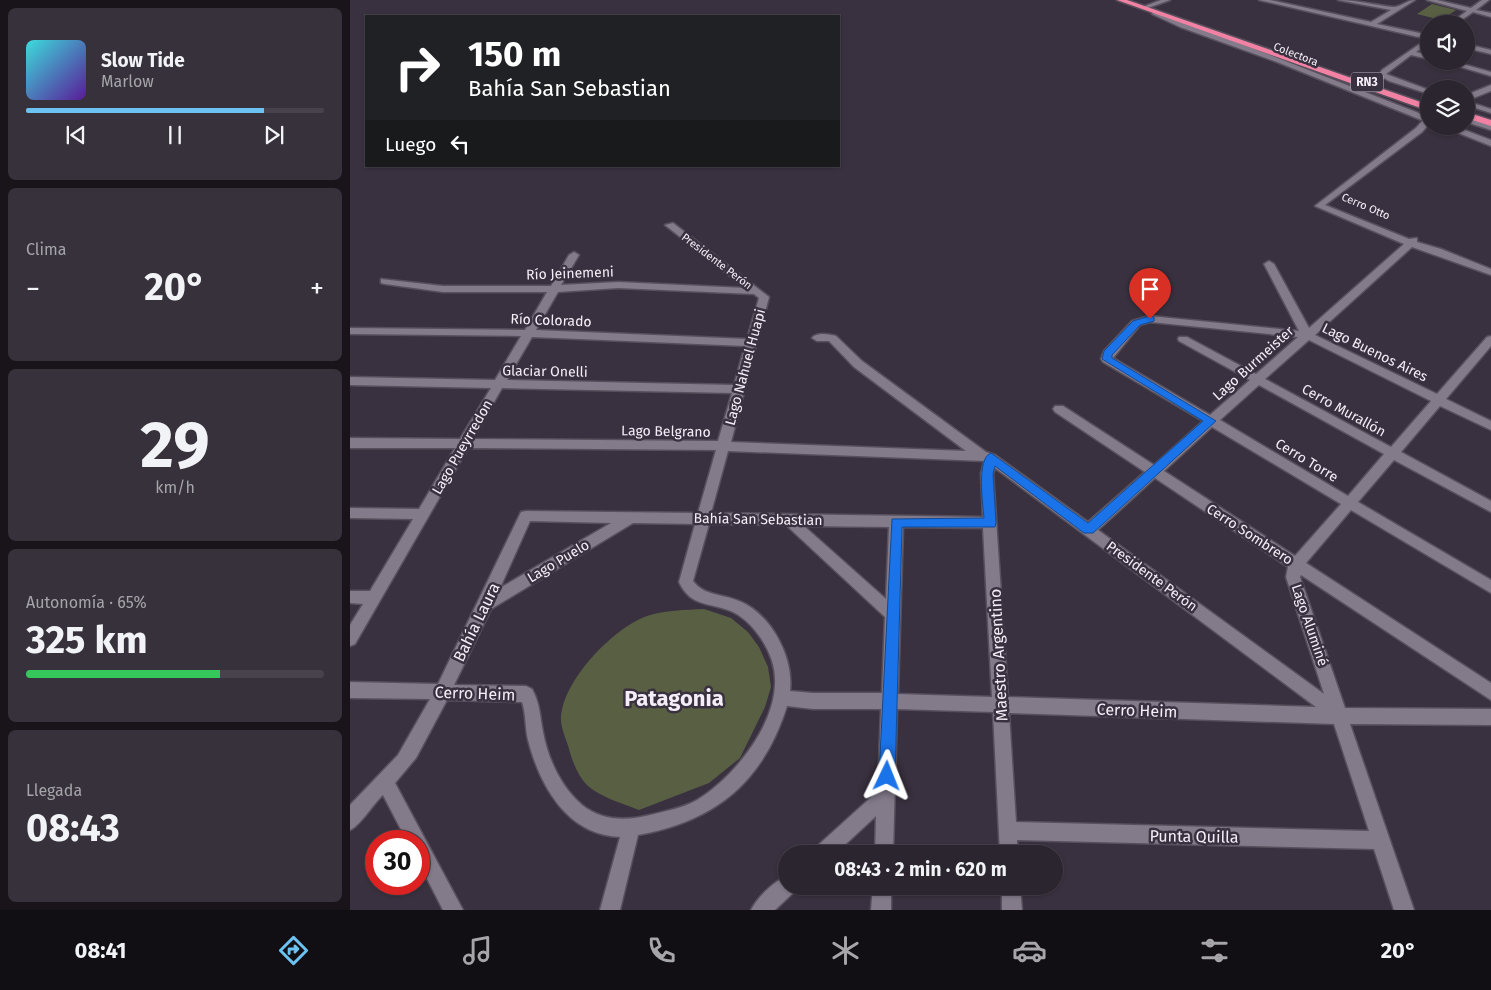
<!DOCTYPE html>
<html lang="es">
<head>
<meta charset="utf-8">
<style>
  :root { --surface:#2b252f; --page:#37313b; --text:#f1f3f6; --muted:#a6a5aa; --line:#47424b; --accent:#6cc3f2 }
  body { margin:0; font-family:"Fira Sans",sans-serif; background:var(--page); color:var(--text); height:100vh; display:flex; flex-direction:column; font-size:19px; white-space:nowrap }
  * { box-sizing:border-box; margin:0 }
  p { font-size:16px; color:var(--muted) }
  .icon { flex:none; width:28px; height:28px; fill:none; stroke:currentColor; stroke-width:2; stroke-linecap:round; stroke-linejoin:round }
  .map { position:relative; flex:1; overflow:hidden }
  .details { display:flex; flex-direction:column; gap:8px; padding:8px; background:#18141a; width:350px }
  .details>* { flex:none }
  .banner { position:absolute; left:15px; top:15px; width:475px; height:152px; border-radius:0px; box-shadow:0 1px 4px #0004,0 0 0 1px var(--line); background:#202124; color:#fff; overflow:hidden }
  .controls { position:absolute; left:1070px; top:15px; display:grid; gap:10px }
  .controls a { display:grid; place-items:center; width:55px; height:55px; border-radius:50%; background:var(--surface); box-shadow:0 1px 4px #0004,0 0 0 1px var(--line); font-size:25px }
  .speed { position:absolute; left:15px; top:830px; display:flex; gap:10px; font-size:25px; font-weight:700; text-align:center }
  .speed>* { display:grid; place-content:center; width:65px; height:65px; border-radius:50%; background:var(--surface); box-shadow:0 1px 4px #0004,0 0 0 1px var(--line); line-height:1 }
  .speed .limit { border:8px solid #d22; background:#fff; color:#111 }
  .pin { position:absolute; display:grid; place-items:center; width:42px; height:42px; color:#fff; margin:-51px -21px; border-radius:50% 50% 50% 0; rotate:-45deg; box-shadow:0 0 5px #0007 }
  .pin .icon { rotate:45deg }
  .me { position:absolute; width:55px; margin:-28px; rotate:2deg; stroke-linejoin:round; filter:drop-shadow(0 0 4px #0008) }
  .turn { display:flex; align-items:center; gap:18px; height:105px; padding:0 20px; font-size:22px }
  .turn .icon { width:65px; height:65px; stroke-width:2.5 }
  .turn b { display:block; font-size:35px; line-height:42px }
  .then { display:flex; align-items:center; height:48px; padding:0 20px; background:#0003; gap:10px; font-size:19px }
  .big { font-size:38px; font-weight:700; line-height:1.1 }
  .details .tile { flex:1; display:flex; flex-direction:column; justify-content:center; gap:8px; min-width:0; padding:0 18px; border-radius:8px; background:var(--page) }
  .details .dial { align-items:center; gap:0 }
  .dial b { font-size:65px; line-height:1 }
  .song { display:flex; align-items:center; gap:15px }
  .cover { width:60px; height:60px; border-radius:8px; background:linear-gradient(135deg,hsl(180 70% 55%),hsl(270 70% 35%)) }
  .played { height:5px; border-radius:2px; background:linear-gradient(90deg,var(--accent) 80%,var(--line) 80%) }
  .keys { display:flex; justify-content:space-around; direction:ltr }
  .heat { display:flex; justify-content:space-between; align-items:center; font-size:28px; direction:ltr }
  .charge { height:8px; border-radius:4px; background:linear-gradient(90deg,#34c759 65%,var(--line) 0) }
  .trip { position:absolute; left:428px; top:845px; width:285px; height:50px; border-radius:25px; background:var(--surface); box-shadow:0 1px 4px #0004,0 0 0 1px var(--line); font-weight:700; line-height:50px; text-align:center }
  .tab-bar { display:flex; height:80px; justify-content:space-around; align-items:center; background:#110f13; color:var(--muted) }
  .tab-bar .icon { width:35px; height:35px }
  .tab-bar .current { color:var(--accent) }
  .tab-bar b { font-size:22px; color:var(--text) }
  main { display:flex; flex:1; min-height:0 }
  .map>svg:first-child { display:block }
</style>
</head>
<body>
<main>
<section class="details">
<div class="tile">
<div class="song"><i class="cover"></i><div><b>Slow Tide</b><p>Marlow</p></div></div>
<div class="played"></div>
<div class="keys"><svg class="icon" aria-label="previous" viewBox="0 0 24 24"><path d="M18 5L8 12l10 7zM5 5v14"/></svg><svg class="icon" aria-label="pause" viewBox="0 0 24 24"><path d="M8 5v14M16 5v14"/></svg><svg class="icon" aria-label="next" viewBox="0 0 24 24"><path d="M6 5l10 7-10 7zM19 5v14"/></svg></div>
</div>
<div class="tile"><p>Clima</p>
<div class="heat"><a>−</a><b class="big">20°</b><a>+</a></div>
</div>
<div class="tile dial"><b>29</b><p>km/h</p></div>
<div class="tile"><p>Autonomía · 65%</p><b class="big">325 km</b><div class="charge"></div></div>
<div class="tile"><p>Llegada</p><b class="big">08:43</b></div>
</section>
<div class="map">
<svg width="1141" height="910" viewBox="0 0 1141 910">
  <rect width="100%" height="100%" fill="#39313f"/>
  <path fill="#585f43" d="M 1082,4 L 1106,10 L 1091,20 L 1067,14 Z
    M 354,609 L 381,618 L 398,632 L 409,647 L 418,667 L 421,687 L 415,707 L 390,758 L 359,783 L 289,810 C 272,803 252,798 238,786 C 229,778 222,761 219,749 C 217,741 211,729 211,720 C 211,682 263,628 297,616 C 315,610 335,610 354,609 Z"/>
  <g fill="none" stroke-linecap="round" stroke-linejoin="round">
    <g stroke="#57505c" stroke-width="3">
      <path id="street" d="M 811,0 L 820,0 L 795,9 L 790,8 Z
        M 909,0 L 920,0 L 1021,22 L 1041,10 L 988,0 C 1007,0 1024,5 1043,7 C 1051,7 1057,0 1065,0 L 1027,24 L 1079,35 L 1079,43 L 1066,52 L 1079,55 L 1079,59 L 1061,55 L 1036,74 L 1079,90 L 1079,94 L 1039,81 L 1029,75 L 1032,70 L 1077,39 Z
        M 1077,0 L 1087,0 L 1121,8 L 1132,0 L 1139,0 L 1126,10 L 1141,13 L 1141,17 L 1123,12 L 1106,24 L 1099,24 L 1117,11 Z
        M 1116,44 L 1141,50 L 1141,54 L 1116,48 Z
        M 1091,61 L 1102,61 L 1141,72 L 1141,76 Z
        M 1116,101 L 1141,109 L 1141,113 L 1116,105 Z
        M 1075,118 L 1079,118 L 1079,124 L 1072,132 L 975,205 L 1059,239 L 1067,238 L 1067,242 L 1091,249 L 1141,269 L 1141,275 L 1062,247 L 965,335 L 1087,394 L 1137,337 L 1141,336 L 1141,346 L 1096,399 L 1141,421 L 1141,430 L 1090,406 L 1051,452 L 1141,501 L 1141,512 L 1044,460 L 1008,502 L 1141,580 L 1141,593 L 1001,510 L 956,563 L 1141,683 L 1141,700 L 951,575 L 950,577 L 995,708 L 1141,709 L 1141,725 L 1000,724 L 1064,910 L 1044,910 L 1024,849 L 667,840 L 668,854 L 650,854 L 643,712 L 547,709 L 543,854 L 525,854 L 526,816 L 485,854 L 462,854 L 465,848 L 528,791 L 531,709 L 463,709 L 437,706 C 413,782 366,821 288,835 L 270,910 L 250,910 L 270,837 C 217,835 190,786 178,740 C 175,727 176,714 172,702 L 97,700 L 66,758 L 45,783 L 113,910 L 93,910 L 69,863 L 69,841 L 57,841 L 33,795 C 23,804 10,826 0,830 L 0,805 L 48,755 L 80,699 L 0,698 L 0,682 L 88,684 L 171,512 L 176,511 L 348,513 L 366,450 L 118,448 L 5,644 L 0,646 L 0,625 L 13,604 L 0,603 L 0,591 L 20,591 L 63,519 L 0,518 L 0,508 L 69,509 L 105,448 L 0,448 L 0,438 L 110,439 L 141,388 L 0,385 L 0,377 L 145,380 L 171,336 L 0,334 L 0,328 L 175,330 L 197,292 L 93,292 L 35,284 L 31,283 L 31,279 L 93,286 L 201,286 L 219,255 L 224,252 L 229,255 L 211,285 L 268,282 L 395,288 L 315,225 L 323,223 L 419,297 L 381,442 L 616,451 L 504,367 L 479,341 L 467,341 L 462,338 C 466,332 479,334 486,336 L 512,361 L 636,452 L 645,455 L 738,522 L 795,472 L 705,412 L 703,409 L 705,406 L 713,406 L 804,465 L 853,421 L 753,362 L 751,359 L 754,351 L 782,321 L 800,316 L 949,331 L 914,264 L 919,261 L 924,264 L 959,328 L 1054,244 L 965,206 L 1066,128 ZM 268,288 L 404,294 L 409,298 L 397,339 L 186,330 L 208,292 ZM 800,322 L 948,337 L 906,374 L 837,337 L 829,337 L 828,339 L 829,341 L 900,380 L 860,415 L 763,358 L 790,325 ZM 182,337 L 395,346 L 384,385 L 157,380 ZM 959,340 L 1081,401 L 1041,447 L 915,379 ZM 909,385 L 1034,454 L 998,496 L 870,420 ZM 152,388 L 382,393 L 368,441 L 123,439 ZM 862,427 L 991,504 L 945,556 L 814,471 ZM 378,451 L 634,461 L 631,474 L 633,517 L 361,513 ZM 645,468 L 966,707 L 658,697 L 643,474 ZM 805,478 L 938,567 L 936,577 L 974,694 L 748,530 ZM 180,521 L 261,523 L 150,588 ZM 283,523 L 345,524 L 329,582 C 341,608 361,602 383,612 C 401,621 416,642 422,661 C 438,711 388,775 347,800 C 333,808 316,811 300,815 C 276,821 252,821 232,805 C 211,787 198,759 193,732 C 190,717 190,703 182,689 L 176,686 L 104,685 L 141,609 ZM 359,524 L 436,525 L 535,617 L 532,693 L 463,693 L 440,691 C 444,657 421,614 389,601 C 373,594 354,596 343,581 ZM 454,526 L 539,527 L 536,599 ZM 553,527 L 633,528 L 642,697 L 548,694 ZM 659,713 L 984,724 L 1019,831 L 666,822 Z
        M 436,877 L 436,886 L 445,886 L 443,893 L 425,910 L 401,910 C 407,898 424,881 436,877 Z
        M 523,886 L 541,886 L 541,910 L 521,910 Z
        M 652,886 L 670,886 L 672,910 L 652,910 Z"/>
    </g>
    <g stroke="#57505c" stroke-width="3">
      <path id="secondary" d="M 805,10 L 1079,117 L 1079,123 L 927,62 L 830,27 L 802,14 Z
        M 1141,85 L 1141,91 L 1116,101 L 1116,95 Z
        M 1116,116 L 1141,124 L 1141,130 L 1116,122 Z
        M 1091,126 L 1104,126 L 1141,140 L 1141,146 Z"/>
    </g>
    <g stroke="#57505c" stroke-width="3">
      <path id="highway" d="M 767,0 L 777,0 L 1079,105 L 1079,111 Z
        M 1116,112 L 1141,120 L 1141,126 L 1116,118 Z"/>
    </g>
    <use href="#street" fill="#837a8a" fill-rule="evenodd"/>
    <use href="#secondary" fill="#837a8a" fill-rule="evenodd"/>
    <use href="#highway" fill="#f281a4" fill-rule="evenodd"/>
  </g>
  <path fill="#1a73e8" stroke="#114b97" d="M 800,316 L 804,317 L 804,321 L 790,325 L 762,355 L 762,358 L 866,421 L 743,533 L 734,533 L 645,466 L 643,474 L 646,523 L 645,527 L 552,527 L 545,776 L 543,781 L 537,783 L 532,781 L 529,776 L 542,519 L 634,518 C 633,505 626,458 641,453 L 738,523 L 853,421 L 752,359 L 754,351 L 783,321 Z"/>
  <g text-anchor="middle" stroke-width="5" stroke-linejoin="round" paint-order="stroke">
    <g font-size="11" fill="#f3eef7" stroke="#39313f">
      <text transform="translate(946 54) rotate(21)" y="4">Colectora</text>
      <text transform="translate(1016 206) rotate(23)" y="4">Cerro Otto</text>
      <text transform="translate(367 261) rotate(37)" y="4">Presidente Perón</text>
    </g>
    <rect fill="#39313f" stroke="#bbb5c0" stroke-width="1" x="1001" y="72.5" width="32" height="19" rx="4"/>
    <g font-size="12" font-weight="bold" fill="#f3eef7">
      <text x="1017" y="86">RN3</text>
    </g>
    <g font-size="14" fill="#f3eef7" stroke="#39313f">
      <text transform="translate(220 273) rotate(-2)" y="5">Río Jeinemeni</text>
      <text transform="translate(201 320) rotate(2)" y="5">Río Colorado</text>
      <text transform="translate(1025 352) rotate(26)" y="5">Lago Buenos Aires</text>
      <text transform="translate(903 363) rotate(-42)" y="5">Lago Burmeister</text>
      <text transform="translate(395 367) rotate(-75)" y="5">Lago Nahuel Huapi</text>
      <text transform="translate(195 371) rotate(1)" y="5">Glaciar Onelli</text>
      <text transform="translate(994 410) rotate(29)" y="5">Cerro Murallón</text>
      <text transform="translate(316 431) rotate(1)" y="5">Lago Belgrano</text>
      <text transform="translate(112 447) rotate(-60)" y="5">Lago Pueyrredon</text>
      <text transform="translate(957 460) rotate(31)" y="5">Cerro Torre</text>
      <text transform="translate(408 519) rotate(1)" y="5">Bahía San Sebastian</text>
      <text transform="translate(900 534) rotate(33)" y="5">Cerro Sombrero</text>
      <text transform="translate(208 561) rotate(-31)" y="5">Lago Puelo</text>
      <text transform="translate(802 576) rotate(36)" y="5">Presidente Perón</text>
      <text transform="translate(960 625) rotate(71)" y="5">Lago Aluminé</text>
    </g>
    <g font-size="16" fill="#f3eef7" stroke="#39313f">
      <text transform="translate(126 622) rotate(-64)" y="6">Bahía Laura</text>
      <text transform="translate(648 655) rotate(-93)" y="6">Maestro Argentino</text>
      <text transform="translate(125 693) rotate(2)" y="6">Cerro Heim</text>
      <text transform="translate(787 710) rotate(2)" y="6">Cerro Heim</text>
      <text transform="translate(844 836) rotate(1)" y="6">Punta Quilla</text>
    </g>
    <g font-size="22" font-weight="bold" fill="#f3eef7" stroke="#39313f">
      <text x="324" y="706">Patagonia</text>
    </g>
  </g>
</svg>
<div class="controls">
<a><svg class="icon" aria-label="sound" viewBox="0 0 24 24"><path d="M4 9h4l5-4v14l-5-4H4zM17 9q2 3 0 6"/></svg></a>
<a><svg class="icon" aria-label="layers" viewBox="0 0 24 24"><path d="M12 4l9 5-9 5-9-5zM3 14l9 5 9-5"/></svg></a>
</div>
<div class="speed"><div class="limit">30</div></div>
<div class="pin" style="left:800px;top:319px;background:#d93025"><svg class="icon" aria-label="arrive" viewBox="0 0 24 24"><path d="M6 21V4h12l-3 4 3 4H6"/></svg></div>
<svg class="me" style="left:537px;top:776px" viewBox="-20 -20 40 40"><path d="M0-17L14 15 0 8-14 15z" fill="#1a73e8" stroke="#fff" stroke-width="4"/></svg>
<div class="trip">08:43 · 2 min · 620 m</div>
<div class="banner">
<div class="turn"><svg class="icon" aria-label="right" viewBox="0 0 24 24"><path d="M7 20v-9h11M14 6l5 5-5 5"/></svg><div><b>150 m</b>Bahía San Sebastian</div></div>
<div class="then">Luego<svg class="icon" aria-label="left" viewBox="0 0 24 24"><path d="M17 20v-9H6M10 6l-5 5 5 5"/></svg></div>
</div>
</div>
</main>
<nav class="tab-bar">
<b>08:41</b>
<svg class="icon current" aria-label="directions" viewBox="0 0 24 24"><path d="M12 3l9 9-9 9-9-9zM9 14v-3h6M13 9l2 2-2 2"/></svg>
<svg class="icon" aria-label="music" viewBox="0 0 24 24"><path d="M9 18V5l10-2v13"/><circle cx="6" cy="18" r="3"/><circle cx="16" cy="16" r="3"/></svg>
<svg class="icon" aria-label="phone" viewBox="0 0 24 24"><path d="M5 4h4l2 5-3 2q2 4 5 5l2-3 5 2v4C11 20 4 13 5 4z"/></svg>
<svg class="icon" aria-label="climate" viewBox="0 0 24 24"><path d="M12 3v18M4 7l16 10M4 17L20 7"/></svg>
<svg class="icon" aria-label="car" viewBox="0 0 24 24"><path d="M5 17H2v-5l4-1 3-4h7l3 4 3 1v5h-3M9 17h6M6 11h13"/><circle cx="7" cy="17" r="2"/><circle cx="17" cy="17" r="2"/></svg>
<svg class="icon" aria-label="filters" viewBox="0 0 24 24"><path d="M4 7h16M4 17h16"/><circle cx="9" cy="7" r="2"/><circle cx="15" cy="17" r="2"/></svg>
<b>20°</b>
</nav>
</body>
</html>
